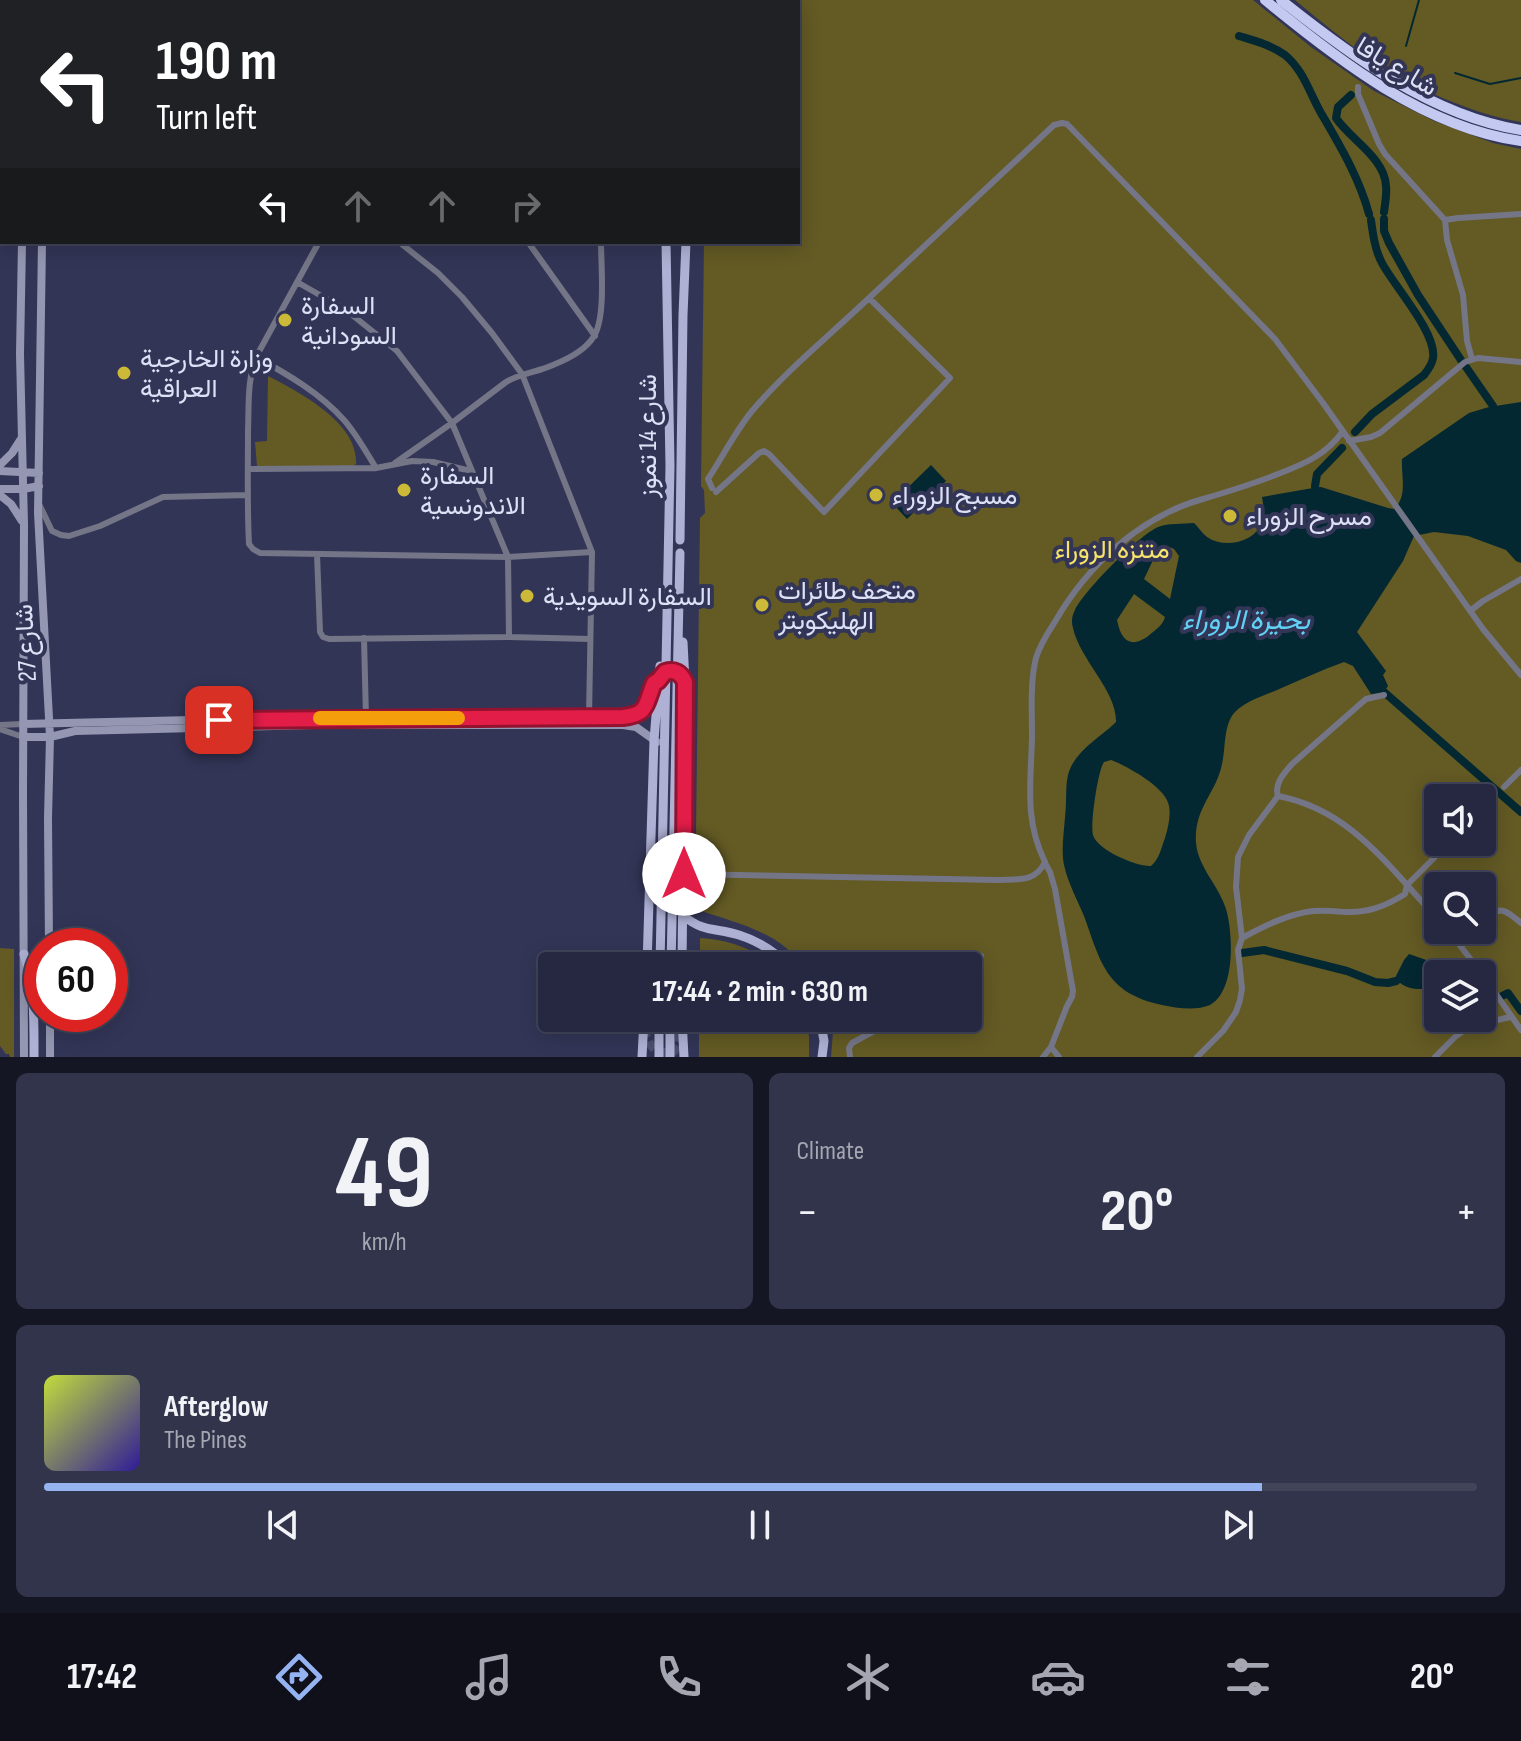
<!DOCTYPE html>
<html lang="en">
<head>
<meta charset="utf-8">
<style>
  :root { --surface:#262841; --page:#32344c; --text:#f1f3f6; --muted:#a4a6b1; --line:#42445a; --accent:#95b2f1 }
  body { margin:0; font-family:"Sofia Sans Condensed",Vazirmatn,sans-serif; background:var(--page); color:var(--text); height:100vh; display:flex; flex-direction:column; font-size:30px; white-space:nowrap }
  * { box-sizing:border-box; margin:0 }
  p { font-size:26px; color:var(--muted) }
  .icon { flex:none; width:44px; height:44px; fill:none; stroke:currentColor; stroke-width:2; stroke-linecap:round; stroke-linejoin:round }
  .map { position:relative; height:1057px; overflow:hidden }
  .sheet { display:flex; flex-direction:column; gap:16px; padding:16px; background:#151624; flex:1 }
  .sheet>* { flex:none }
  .hud { position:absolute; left:0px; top:0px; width:800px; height:244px; box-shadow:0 4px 20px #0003,0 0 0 2px var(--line); background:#202124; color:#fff; overflow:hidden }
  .controls { position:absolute; left:1424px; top:784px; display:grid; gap:16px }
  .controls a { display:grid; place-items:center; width:72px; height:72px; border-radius:8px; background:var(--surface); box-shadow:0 4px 20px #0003,0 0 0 2px var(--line); font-size:40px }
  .speed { position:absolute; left:24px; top:928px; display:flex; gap:16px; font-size:40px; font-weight:700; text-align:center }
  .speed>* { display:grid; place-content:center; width:104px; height:104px; border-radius:50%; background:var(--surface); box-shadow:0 4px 20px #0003,0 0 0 2px var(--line); line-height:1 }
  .speed .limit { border:12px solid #d22; background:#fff; color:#111 }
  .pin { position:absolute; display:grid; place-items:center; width:68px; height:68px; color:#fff; margin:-34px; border-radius:16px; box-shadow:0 4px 12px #0006 }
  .me { position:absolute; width:88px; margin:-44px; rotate:0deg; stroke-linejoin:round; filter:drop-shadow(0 0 6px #0008) }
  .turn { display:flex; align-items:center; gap:28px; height:168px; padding:0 24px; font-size:36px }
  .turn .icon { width:104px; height:104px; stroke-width:2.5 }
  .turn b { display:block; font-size:56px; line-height:68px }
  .lanes { display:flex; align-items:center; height:76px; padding:0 24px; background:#0003; justify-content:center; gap:40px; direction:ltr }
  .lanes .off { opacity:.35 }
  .big { font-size:60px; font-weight:700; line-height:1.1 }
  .sheet .tile { flex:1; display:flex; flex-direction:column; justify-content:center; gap:12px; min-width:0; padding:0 28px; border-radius:12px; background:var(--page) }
  .sheet .dial { align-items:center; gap:0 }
  .dial b { font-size:104px; line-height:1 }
  .song { display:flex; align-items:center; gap:24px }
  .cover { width:96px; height:96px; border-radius:12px; background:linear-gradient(135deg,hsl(70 70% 55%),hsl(250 70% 35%)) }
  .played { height:8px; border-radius:4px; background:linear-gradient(90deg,var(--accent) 85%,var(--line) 85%) }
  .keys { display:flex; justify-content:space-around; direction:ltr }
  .heat { display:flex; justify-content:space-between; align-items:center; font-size:44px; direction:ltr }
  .sheet .tiles { flex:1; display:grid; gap:16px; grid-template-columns:1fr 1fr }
  .tile:last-child { grid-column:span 2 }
  .trip { position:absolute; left:538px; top:952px; width:444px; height:80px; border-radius:8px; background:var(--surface); box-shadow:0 4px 20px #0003,0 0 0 2px var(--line); font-weight:700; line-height:80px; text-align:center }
  .tab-bar { display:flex; height:128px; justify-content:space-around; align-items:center; background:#0f101a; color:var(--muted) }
  .tab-bar .icon { width:56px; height:56px }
  .tab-bar .active { color:var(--accent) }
  .tab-bar b { font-size:36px; color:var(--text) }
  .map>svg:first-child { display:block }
</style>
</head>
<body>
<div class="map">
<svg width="1521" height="1057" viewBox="0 0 1521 1057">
  <rect width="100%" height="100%" fill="#333557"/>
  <path fill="#635a24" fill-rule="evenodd" d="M 708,0 L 1253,0 L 1311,47 L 1374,91 L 1434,121 L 1493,143 L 1521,149 L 1521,1057 L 831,1057 L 833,1032 L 830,1018 L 968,1018 L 968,966 L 803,966 C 779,931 733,922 695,909 L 700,518 L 705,513 L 704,490 L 701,486 L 704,242 L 798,242 L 798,2 L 708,2 ZM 1438,798 L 1482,798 L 1482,842 L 1438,842 ZM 1438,886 L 1482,886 L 1482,930 L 1438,930 ZM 1438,974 L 1482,974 L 1482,1018 L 1438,1018 Z
    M 1295,0 L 1521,0 L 1521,122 C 1472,114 1415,88 1373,61 C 1346,42 1320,21 1295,0 Z
    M 268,376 C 299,392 359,423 356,464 L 353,466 L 257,466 L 255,442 L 267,441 Z
    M 700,938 C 728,940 752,947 773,966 L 700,966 Z
    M 0,948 L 14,949 L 14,1057 L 10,1057 L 9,1054 L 6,1054 L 0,1046 Z
    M 699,1018 L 804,1018 L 809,1036 L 809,1057 L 699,1057 Z"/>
  <path fill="#032832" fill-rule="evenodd" d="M 1521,402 L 1521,563 L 1516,561 L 1506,550 L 1468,536 L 1434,532 L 1414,536 L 1403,561 L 1357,632 L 1386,671 L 1383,675 L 1388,686 L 1383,693 L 1371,694 L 1353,666 L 1344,662 C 1322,670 1300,680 1277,690 C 1263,696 1246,701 1235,712 C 1223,725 1226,748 1222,764 C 1216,794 1194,807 1196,843 C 1198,867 1219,886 1226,909 C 1233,932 1236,991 1210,1005 C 1196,1011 1176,1008 1162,1005 C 1106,993 1101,963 1084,916 C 1077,899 1068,883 1064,865 C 1061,850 1064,832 1065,817 C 1067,803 1065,788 1068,775 C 1074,751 1100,738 1116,722 C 1117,691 1080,660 1073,628 C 1071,621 1072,616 1075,610 C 1084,591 1138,536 1158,527 C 1168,523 1183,524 1194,523 C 1198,527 1202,533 1207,537 C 1224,549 1254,543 1263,522 C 1266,514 1263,505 1262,497 L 1313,488 L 1313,487 L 1321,487 L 1388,508 L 1394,509 C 1408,496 1401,476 1402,459 L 1469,413 L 1489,407 ZM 1167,546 L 1174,549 L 1179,556 L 1170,599 L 1144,579 L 1154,558 ZM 1134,594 L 1165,617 C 1163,624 1159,627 1153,632 C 1135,648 1122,646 1117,620 ZM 1111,760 C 1127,766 1167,788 1169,806 C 1171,816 1168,828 1165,838 C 1161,848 1160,858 1151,866 C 1137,867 1097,850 1093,835 C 1090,824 1098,770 1104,762 Z
    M 931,465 L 946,481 L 907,519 L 892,503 Z
    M 1409,954 L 1432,962 L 1458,966 L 1470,974 L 1438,974 L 1438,986 C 1423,991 1405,991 1395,978 L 1404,960 Z"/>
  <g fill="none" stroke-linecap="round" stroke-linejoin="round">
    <path stroke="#032832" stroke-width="2" d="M 1406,46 L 1419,0
      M 1455,73 L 1490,84 L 1521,78"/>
    <path stroke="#032832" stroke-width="8" d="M 1239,36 C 1255,41 1271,45 1285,55 C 1304,71 1309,92 1321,113 C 1340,146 1359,177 1369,214
      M 1351,95 L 1338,107 L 1336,118 C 1350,139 1385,158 1386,186 C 1387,194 1385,204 1384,212
      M 1384,219 L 1384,231 L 1389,243 L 1418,295 L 1461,360
      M 1466,367 L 1493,406
      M 1355,432 L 1372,414 L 1424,375 C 1428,370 1432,365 1433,358 C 1437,333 1394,286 1382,263 C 1375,250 1373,235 1371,220
      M 1315,486 L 1317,474 L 1342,448
      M 1384,692 L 1521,812
      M 1242,953 L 1264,950 L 1347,971 L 1375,982 L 1388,983 L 1396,981
      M 1502,996 L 1508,993 L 1521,1011
      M 1482,998 L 1491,1004 L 1496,1000"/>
    <path stroke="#4d4f6f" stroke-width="9" stroke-dasharray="9 4.5" stroke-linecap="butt" d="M 644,1029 C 648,1045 656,1057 674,1051 L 679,1042 L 680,1029"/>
    <path stroke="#747687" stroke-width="6" d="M 1358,87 L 1358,94 L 1379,144 L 1385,154 L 1445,220
      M 319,242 L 256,357 C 247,381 249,406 248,431 C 248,469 247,506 249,544 L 253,549 L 260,553 L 508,557 L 592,552
      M 399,242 L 438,273 L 462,297 L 492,333 L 522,374 L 592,552 L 589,717
      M 528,242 L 595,336
      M 297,282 L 346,310 L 397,351 L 452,423 L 508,557 L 509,637
      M 256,357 C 287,374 320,393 344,420 C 357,435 366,452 376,468
      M 1472,359 L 1467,341 L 1463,295 L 1447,240 L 1445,220 L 1458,218 L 1521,214
      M 1349,441 L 1371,437 L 1380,433 L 1465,362 L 1478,358 L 1521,362
      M 395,463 L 452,423 L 506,382 C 521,373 538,372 553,365 C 568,359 586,350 594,336 C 606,317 601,265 601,242
      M 248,469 L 376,468 L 412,461 L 433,462 L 471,471
      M 712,488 L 708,479 C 723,456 735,432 752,411 C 787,370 830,335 869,298
      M 716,492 L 759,453 L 764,451 L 769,454 L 824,512 L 950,378 L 869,298 L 1054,125 L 1062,123 L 1067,124 L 1275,339 L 1323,403 L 1483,629 L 1521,675
      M 40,506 L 52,531 L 61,535 L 69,536 L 100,526 L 163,497 L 247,495
      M 317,554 L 320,632 L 323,637 L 329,639 L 509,637 L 590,639
      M 1470,611 L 1483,601 L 1521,579
      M 364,638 L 366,718
      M 0,725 L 23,724
      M 0,729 L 23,737
      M 1504,787 L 1521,770
      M 1278,796 C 1352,810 1389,868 1438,919
      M 1482,809 L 1494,798
      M 684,874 L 997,880 C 1017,879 1035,883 1045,862 C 1024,820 1031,782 1032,737 C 1032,712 1030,681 1036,658 C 1040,644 1049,631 1056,620 C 1088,565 1141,516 1203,499 C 1230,491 1253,484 1278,474 C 1304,464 1326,455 1343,431
      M 1482,925 C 1499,906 1501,906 1521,923
      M 1448,930 L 1482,974
      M 1242,938 C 1264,926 1288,914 1313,911 C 1324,910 1334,911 1345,912 C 1368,913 1386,906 1405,894 L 1407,885 L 1450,842
      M 1462,946 L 1477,930
      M 967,966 L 981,956
      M 1482,974 L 1521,1030
      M 1051,1047 L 1059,1057
      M 850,1057 L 849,1048 L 852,1043 L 898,1018
      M 1043,1057 L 1051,1047 L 1067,1006 L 1072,997 L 1073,991 L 1055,889 L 1050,872 L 1045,863
      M 1197,1057 L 1223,1031 L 1236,1012 L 1240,1000 L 1242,989 L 1238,950 L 1242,938 L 1236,887 L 1238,857 L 1249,835 L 1278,796 C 1274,784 1284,773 1292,764 L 1366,699 L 1384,695
      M 1435,1057 L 1456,1036 L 1469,1027 L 1510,1017"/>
    <path stroke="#9597b2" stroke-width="8" d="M 20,0 L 20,2
      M 41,2 L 41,0
      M 22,242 L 20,354 L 24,525 L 23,793 L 24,1057
      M 42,242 L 38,513 L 50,737 L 48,818 L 49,946
      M 0,465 L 12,453 L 21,439
      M 0,471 L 39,473
      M 0,489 L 23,489 L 39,486
      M 0,495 L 11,504 L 22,521
      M 23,724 L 281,718 L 623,717 C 659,712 639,694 658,681
      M 23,737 L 50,737 L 75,731 L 314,725 L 623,725 L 636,727 L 657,742
      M 50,1014 L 50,1057"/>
    <path stroke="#aeb1d4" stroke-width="9" d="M 666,2 L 666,0
      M 674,2 L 674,0
      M 682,2 L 682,0
      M 689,2 L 689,0
      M 698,2 L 698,0
      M 680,540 L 683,315 L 686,242
      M 684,916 C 702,932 717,928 739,935 C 758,941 775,952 789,966
      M 24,954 C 35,987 34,1022 34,1057
      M 647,966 L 654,740 L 660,666
      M 660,966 L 670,466 L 666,242
      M 671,966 L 680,553
      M 682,966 L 685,682 L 683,642
      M 682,1018 L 684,1057
      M 820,1018 L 824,1041 L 822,1057
      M 642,1057 L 644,1018"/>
    <path stroke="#c4c9f2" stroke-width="10" d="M 1265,0 C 1338,60 1425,128 1521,141
      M 1281,0 C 1350,55 1432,116 1521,130"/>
    <path stroke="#aeb1d4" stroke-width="9" d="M 659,1057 L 659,1018
      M 670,1057 L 670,1018"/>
  </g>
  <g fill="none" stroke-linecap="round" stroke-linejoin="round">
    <g stroke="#92132f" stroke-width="20">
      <path id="route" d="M 219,720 L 623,717 C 649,714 645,704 654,683 L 658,681 L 665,672 C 675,669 681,673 685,682 L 684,874"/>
    </g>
    <use href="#route" stroke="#e11d48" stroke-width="14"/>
    <path stroke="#f59e0b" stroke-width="14" d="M 320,718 L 458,718"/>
  </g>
  <g fill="#ccb938" stroke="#333557" stroke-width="3">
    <circle cx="285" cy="320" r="8"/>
    <circle cx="124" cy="373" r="8"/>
    <circle cx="404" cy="490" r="8"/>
    <circle cx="876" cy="495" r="8"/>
    <circle cx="1230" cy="516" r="8"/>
    <circle cx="527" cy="596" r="8"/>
    <circle cx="762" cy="605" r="8"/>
  </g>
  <g text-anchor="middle" stroke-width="8" stroke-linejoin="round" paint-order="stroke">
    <g font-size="26" fill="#dee1f6" stroke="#333557">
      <text transform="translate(1397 66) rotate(31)" y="9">شارع يافا</text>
      <text transform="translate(647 436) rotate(-90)" y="9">شارع 14 تموز</text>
      <text transform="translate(25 643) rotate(-93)" y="9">شارع 27</text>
    </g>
    <g font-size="26" fill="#dee1f6" stroke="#333557" text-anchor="start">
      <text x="301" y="314">السفارة<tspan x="301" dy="30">السودانية</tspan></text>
      <text x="140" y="367">وزارة الخارجية<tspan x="140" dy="30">العراقية</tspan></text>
      <text x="420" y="484">السفارة<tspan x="420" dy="30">الاندونسية</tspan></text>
      <text x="892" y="504">مسبح الزوراء</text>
      <text x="1246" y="525">مسرح الزوراء</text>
      <text x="778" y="599">متحف طائرات<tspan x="778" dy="30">الهليكوبتر</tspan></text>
      <text x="543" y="605">السفارة السويدية</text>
    </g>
    <g font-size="26" fill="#f6e36c" stroke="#333557">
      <text x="1112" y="558">متنزه الزوراء</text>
    </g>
    <g font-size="28" font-style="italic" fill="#61d2f4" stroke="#333557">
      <text x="1246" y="629">بحيرة الزوراء</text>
    </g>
  </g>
</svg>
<div class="controls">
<a><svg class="icon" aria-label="sound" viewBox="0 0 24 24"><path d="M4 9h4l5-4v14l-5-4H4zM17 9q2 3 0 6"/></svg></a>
<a><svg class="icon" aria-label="search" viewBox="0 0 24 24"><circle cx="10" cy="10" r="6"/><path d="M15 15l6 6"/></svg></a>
<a><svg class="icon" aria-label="layers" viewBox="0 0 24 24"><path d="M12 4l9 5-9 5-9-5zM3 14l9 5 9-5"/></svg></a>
</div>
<div class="speed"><div class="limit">60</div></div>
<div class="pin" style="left:219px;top:720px;background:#d93025"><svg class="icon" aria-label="arrive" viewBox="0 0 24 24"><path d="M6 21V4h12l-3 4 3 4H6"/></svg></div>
<svg class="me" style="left:684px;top:874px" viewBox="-20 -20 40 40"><circle r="19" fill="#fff"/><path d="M0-13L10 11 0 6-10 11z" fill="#e11d48"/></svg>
<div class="trip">17:44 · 2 min · 630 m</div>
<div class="hud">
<div class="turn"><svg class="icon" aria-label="left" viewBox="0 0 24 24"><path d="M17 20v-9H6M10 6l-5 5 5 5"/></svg><div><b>190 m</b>Turn left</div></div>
<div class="lanes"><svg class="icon" aria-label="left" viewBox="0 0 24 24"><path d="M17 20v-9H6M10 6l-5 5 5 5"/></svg><svg class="icon off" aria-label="ahead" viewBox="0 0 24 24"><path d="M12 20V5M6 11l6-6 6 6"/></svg><svg class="icon off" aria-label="ahead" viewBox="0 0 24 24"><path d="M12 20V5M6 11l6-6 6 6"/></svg><svg class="icon off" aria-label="right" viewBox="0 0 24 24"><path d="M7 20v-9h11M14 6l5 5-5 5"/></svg></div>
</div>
</div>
<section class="sheet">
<div class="tiles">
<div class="tile dial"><b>49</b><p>km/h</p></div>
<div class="tile"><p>Climate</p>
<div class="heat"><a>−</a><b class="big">20°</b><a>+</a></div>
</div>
<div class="tile">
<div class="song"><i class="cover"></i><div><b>Afterglow</b><p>The Pines</p></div></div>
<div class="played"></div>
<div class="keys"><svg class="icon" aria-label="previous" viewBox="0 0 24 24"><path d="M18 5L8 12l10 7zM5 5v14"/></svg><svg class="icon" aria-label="pause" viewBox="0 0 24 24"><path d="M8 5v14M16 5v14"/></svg><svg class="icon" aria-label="next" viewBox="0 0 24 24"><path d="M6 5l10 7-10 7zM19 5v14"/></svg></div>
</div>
</div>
</section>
<nav class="tab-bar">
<b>17:42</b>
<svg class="icon active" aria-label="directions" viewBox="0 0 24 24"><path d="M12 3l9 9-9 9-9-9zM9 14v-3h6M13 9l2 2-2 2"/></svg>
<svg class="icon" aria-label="music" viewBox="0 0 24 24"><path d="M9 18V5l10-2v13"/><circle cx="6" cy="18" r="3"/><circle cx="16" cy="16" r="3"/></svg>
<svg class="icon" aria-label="phone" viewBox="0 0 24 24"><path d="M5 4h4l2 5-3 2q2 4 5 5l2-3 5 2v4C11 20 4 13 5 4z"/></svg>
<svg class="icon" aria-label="climate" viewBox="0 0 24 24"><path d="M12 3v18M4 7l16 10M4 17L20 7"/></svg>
<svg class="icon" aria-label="car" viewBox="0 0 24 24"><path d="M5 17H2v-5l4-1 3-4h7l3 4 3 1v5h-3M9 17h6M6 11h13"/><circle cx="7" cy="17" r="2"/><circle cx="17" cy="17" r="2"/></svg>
<svg class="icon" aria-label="filters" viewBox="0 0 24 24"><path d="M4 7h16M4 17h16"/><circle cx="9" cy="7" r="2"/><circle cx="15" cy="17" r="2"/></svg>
<b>20°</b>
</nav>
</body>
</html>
